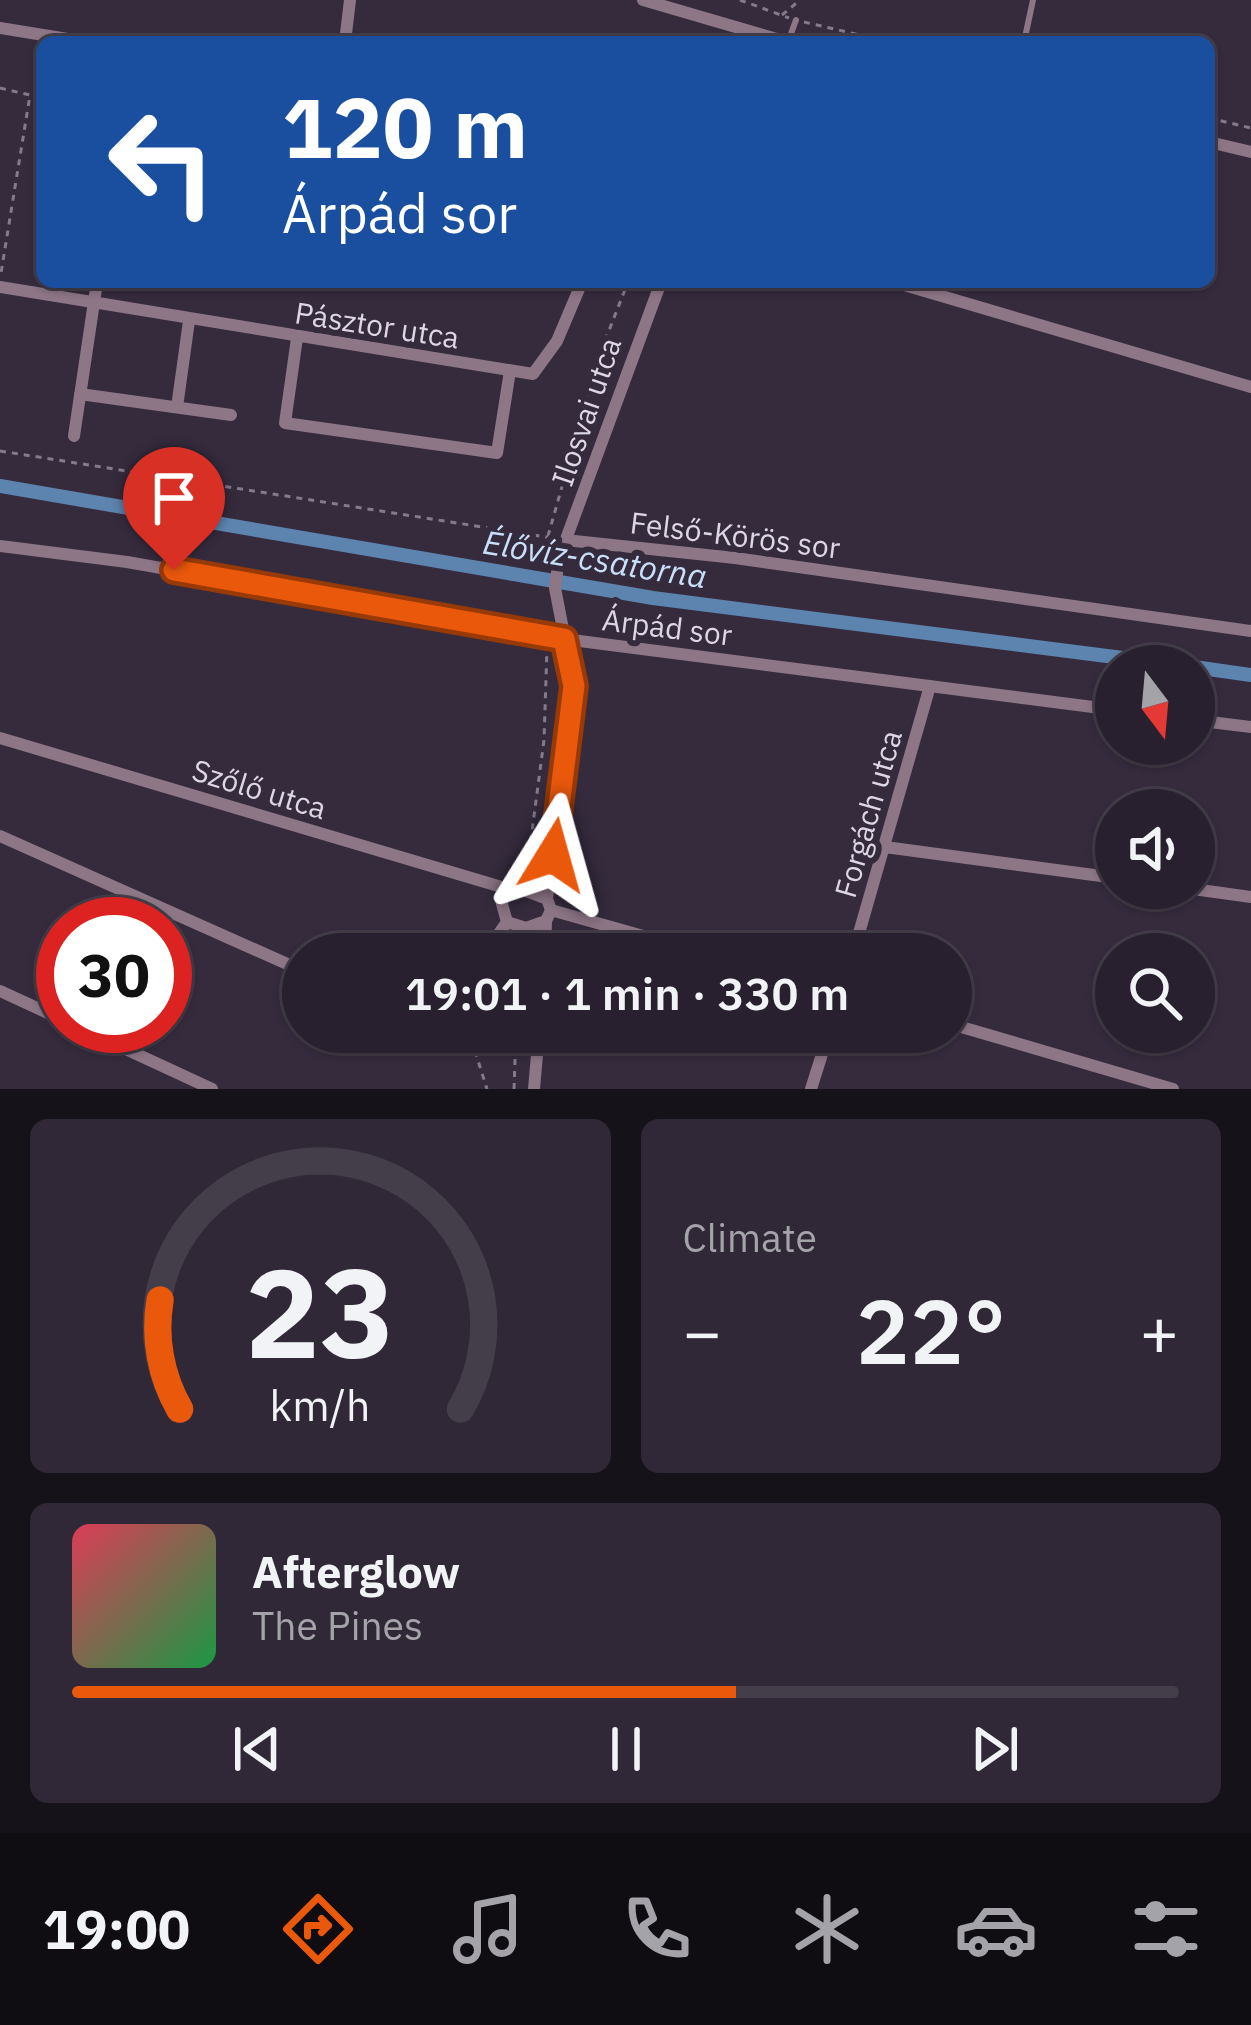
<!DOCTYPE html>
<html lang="en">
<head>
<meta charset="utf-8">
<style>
  :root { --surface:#28202e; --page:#302836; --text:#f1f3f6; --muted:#a5a3aa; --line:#443e4a; --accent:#ea580c }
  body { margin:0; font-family:"IBM Plex Sans",sans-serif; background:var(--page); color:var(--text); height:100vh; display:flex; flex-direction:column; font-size:45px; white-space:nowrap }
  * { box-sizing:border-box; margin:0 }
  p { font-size:39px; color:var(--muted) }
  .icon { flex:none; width:66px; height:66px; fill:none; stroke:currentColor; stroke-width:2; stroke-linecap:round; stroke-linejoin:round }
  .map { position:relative; height:1089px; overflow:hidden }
  .panel { display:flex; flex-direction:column; gap:30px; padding:30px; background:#161219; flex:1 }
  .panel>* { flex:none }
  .guide { position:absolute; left:36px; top:36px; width:1179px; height:252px; border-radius:18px; box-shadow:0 3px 9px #0004,0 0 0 3px var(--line); background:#1a4fa0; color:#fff; overflow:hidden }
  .needle { width:78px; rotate:164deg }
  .buttons { position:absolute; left:1095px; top:645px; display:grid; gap:24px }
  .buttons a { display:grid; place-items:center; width:120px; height:120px; border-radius:50%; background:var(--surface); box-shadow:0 3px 9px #0004,0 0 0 3px var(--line); font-size:60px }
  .speed { position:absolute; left:36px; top:897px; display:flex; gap:24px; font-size:60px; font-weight:700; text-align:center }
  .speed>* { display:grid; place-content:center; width:156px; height:156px; border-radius:50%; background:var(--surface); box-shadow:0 3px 9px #0004,0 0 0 3px var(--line); line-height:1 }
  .speed .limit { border:18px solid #d22; background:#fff; color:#111 }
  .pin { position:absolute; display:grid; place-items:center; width:102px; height:102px; color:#fff; margin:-123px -51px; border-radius:50% 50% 50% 0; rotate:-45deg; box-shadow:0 0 12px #0007 }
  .pin .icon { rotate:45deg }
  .me { position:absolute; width:132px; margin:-66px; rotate:8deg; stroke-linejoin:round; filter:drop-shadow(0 0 9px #0008) }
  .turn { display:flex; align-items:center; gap:42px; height:252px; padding:0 48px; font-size:54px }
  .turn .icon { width:156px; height:156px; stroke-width:2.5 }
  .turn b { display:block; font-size:84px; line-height:102px }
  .big { font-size:90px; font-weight:600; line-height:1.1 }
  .panel .widget { flex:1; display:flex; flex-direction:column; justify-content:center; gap:18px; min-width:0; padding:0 42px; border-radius:18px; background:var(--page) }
  .panel .dial { align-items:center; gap:0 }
  .dial svg { height:312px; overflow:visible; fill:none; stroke:var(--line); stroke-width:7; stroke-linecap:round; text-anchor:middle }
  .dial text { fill:var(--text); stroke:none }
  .song { display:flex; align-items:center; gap:36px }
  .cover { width:144px; height:144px; border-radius:18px; background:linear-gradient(135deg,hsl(350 70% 55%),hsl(140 70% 35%)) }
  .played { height:12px; border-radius:6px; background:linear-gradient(90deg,var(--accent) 60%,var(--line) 60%) }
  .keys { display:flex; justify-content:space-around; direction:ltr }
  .heat { display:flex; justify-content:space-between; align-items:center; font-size:66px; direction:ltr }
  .panel .tiles { flex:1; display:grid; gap:30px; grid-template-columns:1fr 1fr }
  .widget:last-child { grid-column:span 2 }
  .trip { position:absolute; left:282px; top:933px; width:690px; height:120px; border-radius:60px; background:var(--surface); box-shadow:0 3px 9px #0004,0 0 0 3px var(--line); font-weight:600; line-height:120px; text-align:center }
  .tab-bar { display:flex; height:192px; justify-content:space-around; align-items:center; background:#100d12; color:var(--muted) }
  .tab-bar .icon { width:84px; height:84px }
  .tab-bar .current { color:var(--accent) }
  .tab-bar b { font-size:54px; color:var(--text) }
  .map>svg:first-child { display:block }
</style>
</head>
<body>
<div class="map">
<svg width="1251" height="1089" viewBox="0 0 1251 1089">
  <rect width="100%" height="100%" fill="#352b3d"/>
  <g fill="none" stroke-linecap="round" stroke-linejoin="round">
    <path stroke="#5d84af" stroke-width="14" d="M 0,486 L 653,598 L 1185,666
      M 1194,667 L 1251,675"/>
    <path stroke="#837b8b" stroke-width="3" stroke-dasharray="6 6" stroke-linecap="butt" d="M 740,0 L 789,18
      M 782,15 L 800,0
      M 804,22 L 890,42
      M 0,88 L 30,95 L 1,273
      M 1209,118 L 1251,128
      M 0,451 L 552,538
      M 548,536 L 599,356 L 628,282
      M 526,877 L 544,740 L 547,648
      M 524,954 L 525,943
      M 475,1051 L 487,1089
      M 514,1089 L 516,1032"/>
    <path stroke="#8d7686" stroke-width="6" d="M 788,42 L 796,20
      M 1024,42 L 1033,0"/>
    <path stroke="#8d7686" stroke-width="12" d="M 643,0 L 787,42
      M 0,28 L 86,42
      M 345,42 L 350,0
      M 1209,142 L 1251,152
      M 894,282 L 1251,387
      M 0,287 L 533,374 L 557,341 L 582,282
      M 297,338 L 285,423 L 497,453 L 510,371
      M 80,394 L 231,415
      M 177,407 L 189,321
      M 74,436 L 97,282
      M 565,540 L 735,558 L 1251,631
      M 0,546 L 127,562 L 564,639 L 1116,710
      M 1194,720 L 1251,727
      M 0,738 L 505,888 L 515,887 L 547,899 L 551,910 L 546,921 L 526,928 L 507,922 L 502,904 L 505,888
      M 0,836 L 303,971
      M 885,847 L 1116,878
      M 1186,888 L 1251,897
      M 547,899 L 574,686 L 555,588 L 559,558 L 661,282
      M 551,910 L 707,954
      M 485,954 L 507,922
      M 545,954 L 546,921
      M 853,954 L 930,686
      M 0,991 L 63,1020
      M 951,1024 L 1173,1089
      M 76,1026 L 212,1089
      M 435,1032 L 463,1043
      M 534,1089 L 539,1032
      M 811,1089 L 829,1032"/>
  </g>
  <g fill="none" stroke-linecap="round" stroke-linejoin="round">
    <g stroke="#983908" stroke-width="30">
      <path id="route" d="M 174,570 L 564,639 L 574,686 L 553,855"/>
    </g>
    <use href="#route" stroke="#ea580c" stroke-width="21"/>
  </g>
  <g text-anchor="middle" stroke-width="12" stroke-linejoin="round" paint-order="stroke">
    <g font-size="30" fill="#ddd6e3" stroke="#352b3d">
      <text transform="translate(377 326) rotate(9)" y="10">Pásztor utca</text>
      <text transform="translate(587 412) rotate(-71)" y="10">Ilosvai utca</text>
      <text transform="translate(735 536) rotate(7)" y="10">Felső-Körös sor</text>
      <text transform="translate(667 628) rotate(7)" y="10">Árpád sor</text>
      <text transform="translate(259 790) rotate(17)" y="10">Szőlő utca</text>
      <text transform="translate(869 814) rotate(-74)" y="10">Forgách utca</text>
    </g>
    <g font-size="33" font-style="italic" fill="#c9e0fb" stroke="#352b3d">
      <text transform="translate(595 559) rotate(9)" y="12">Élővíz-csatorna</text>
    </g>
  </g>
</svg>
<div class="buttons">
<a><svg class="needle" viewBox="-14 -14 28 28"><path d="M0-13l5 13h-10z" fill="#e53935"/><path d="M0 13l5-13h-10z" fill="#a5a3aa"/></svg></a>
<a><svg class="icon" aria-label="sound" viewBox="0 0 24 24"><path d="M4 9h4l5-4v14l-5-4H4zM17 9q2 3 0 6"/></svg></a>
<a><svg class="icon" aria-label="search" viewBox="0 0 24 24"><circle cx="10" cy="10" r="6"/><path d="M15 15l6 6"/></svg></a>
</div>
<div class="speed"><div class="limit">30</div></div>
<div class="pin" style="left:174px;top:570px;background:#d93025"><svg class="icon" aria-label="arrive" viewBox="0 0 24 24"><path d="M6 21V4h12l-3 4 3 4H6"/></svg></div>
<svg class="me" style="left:553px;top:855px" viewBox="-20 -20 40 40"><path d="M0-17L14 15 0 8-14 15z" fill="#ea580c" stroke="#fff" stroke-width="4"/></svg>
<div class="trip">19:01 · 1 min · 330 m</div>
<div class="guide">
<div class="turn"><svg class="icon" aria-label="left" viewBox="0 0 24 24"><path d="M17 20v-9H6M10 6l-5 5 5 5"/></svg><div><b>120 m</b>Árpád sor</div></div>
</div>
</div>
<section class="panel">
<div class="tiles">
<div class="widget dial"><svg viewBox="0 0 100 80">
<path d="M14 69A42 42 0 1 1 86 69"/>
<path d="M14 69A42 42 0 0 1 9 41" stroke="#ea580c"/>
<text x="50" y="56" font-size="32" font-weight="700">23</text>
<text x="50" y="72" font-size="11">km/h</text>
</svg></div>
<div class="widget"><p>Climate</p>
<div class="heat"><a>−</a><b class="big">22°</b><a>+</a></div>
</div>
<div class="widget">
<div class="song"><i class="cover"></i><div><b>Afterglow</b><p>The Pines</p></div></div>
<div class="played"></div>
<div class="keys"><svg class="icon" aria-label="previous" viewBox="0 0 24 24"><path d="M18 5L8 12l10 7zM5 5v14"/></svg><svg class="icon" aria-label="pause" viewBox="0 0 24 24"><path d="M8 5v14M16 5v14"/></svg><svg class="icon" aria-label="next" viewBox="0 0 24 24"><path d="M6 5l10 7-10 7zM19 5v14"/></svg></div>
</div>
</div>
</section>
<nav class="tab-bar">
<b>19:00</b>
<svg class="icon current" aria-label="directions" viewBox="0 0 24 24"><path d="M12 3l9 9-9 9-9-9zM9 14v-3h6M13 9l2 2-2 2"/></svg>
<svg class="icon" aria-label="music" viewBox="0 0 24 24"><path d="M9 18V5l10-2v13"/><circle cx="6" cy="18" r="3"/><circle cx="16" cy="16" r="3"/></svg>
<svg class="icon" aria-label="phone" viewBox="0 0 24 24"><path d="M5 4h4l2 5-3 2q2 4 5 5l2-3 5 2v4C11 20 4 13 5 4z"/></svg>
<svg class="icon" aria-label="climate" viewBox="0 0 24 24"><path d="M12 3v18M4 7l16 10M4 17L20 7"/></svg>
<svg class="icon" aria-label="car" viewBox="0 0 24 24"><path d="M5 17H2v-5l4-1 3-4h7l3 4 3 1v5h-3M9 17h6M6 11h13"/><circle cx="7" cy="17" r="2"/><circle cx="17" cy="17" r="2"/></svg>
<svg class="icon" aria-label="filters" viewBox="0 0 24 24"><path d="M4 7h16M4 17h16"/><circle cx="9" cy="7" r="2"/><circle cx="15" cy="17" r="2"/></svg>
</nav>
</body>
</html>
